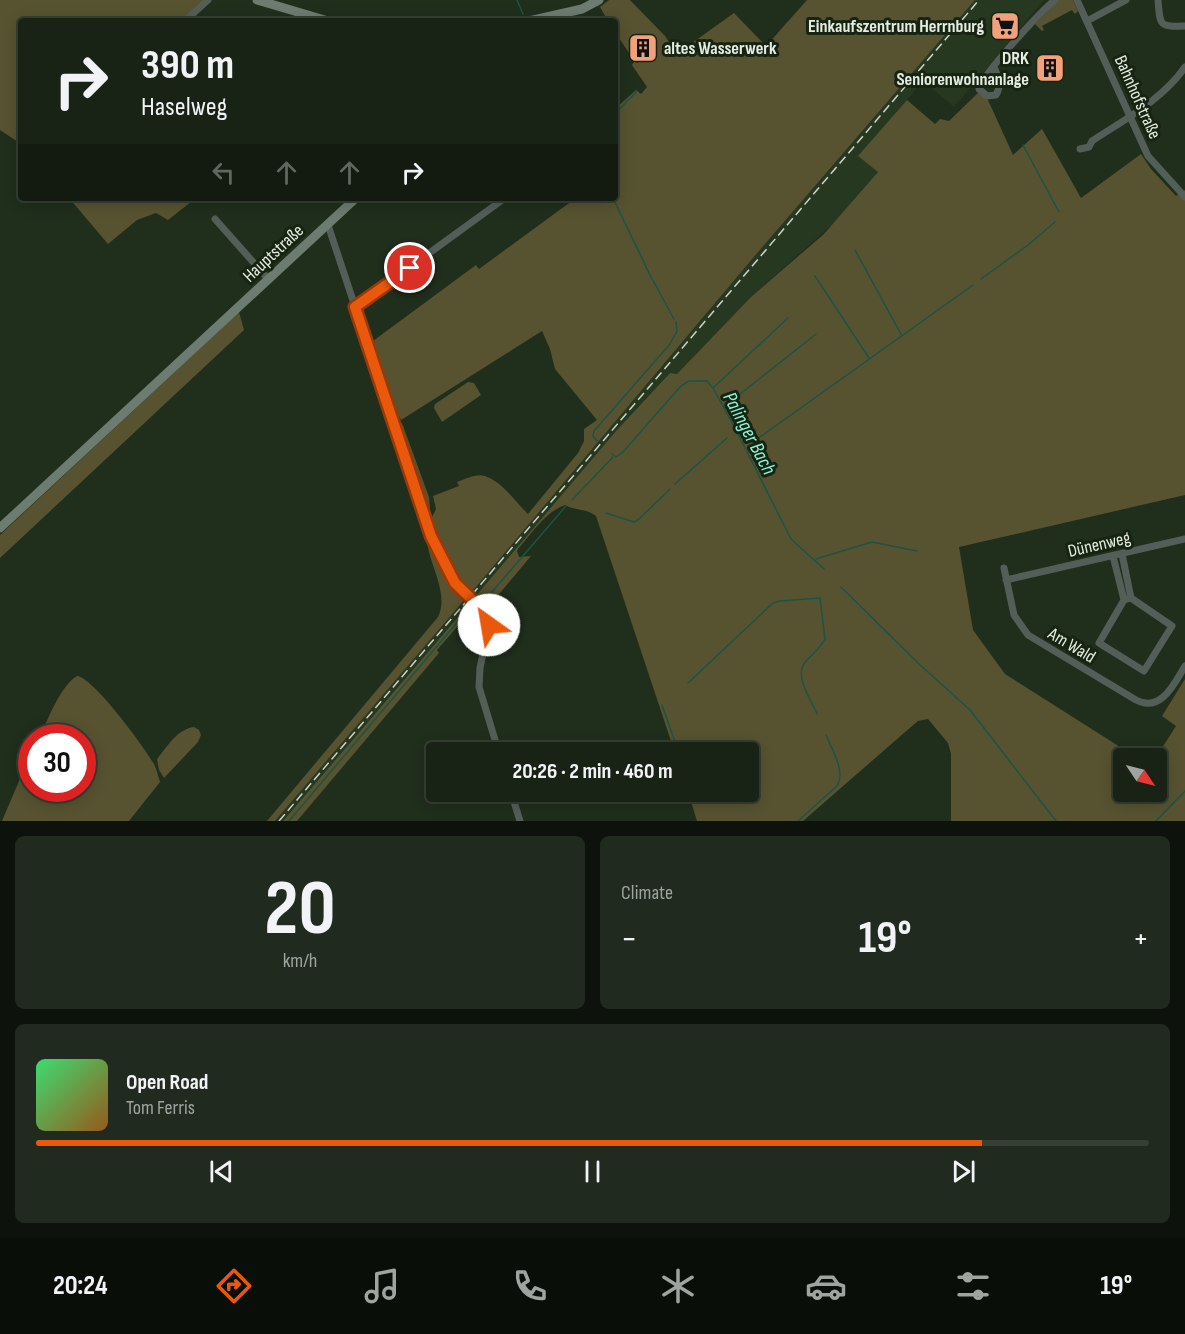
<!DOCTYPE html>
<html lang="en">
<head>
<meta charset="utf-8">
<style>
  :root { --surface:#182215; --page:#212a1e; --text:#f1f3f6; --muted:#9fa4a0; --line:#363f34; --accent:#ea580c }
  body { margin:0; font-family:"Sofia Sans Condensed",sans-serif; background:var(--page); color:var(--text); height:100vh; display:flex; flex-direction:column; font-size:22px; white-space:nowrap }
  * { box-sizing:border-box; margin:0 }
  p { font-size:20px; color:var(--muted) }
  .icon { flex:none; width:33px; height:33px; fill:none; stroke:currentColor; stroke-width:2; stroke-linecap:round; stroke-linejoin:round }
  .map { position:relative; height:821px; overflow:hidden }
  .sheet { display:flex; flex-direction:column; gap:15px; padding:15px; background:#0d130c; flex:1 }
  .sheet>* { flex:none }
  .hud { position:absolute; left:18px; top:18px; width:600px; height:183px; border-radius:6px; box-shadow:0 3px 15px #0003,0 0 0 2px var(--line); background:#182215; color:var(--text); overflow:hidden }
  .needle { width:39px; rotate:125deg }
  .tools { position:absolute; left:1113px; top:748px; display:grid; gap:12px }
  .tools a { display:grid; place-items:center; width:54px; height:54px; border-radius:6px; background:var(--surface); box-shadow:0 3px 15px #0003,0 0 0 2px var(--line); font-size:30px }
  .speed { position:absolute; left:18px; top:724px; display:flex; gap:12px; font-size:30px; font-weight:700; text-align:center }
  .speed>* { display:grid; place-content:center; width:78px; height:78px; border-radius:50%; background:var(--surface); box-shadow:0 3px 15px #0003,0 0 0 2px var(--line); line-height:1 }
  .speed .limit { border:9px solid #d22; background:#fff; color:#111 }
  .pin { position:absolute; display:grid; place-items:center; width:51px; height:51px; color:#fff; margin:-26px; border:3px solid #fff; border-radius:50%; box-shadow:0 2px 6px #0007 }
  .me { position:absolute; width:66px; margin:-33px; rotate:328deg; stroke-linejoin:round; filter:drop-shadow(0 0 4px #0008) }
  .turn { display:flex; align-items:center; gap:21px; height:126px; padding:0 24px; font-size:27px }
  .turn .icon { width:78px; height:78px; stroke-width:2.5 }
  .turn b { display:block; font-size:42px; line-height:51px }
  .lanes { display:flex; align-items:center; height:57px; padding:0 24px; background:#0003; justify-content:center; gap:30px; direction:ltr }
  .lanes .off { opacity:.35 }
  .big { font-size:45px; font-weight:700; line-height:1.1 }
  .sheet .widget { flex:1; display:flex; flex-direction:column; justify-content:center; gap:9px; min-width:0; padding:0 21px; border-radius:9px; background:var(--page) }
  .sheet .dial { align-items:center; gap:0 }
  .dial b { font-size:78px; line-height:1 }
  .song { display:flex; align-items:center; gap:18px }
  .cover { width:72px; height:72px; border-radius:9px; background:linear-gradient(135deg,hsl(140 70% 55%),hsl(30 70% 35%)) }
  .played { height:6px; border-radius:3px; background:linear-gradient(90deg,var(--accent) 85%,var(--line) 85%) }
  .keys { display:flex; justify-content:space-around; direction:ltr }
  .heat { display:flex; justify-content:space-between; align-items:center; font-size:33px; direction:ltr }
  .sheet .tiles { flex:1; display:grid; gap:15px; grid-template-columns:1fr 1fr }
  .widget:last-child { grid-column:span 2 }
  .trip { position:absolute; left:426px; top:742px; width:333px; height:60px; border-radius:6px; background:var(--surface); box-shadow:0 3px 15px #0003,0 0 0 2px var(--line); font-weight:700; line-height:60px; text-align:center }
  .tabs { display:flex; height:96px; justify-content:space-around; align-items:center; background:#0a0e08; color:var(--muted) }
  .tabs .icon { width:42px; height:42px }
  .tabs .active { color:var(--accent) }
  .tabs b { font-size:27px; color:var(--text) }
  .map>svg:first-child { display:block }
</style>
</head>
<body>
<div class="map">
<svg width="1185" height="821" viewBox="0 0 1185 821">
  <rect width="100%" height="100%" fill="#202e1c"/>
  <path fill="#273821" d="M 975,0 L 1044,0 L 954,107 L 923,81 L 859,156 L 878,172 L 837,220 L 751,297 L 677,374 L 670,373 L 616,431 L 474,598 L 470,594 L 753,258 Z
    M 466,598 L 471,602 L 283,821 L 275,821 Z"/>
  <path fill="#575331" d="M 0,0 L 204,0 L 181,21 L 21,21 L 21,144 L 0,130 Z
    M 609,0 L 630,0 L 665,36 L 673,48 L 685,48 L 734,13 L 763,43 L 768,44 L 807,0 L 975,0 L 753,258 L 470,594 C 449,575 440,548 429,523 L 436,509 L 433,496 L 459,486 L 457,482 C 465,479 477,473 485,476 C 503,482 515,502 528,514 L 578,453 L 584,441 L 584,429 L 597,420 L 555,369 L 550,349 L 542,331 L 401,420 L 399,416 L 394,420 L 362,315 L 364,315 L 373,341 L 476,265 L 479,269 L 576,198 L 615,198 L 615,109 L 636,90 L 641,94 L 647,87 L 632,65 L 634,62 L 638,63 L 641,53 L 647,50 L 643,45 L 639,50 L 629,53 L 615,32 L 615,21 L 608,21 L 600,7 Z
    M 1058,0 L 1073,0 L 1078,11 L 1075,14 L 1072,10 L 1042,26 L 1044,30 L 1042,31 L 1035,24 Z
    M 978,93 L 988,100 L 1013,155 L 1042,129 L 1081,198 L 1141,154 L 1151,169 L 1176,196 L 1185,190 L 1185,495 L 959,547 L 973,630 L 1005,674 L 1139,759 L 1124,759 L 1124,792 L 1156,792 L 1156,759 L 1155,759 L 1176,726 L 1162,716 L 1185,679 L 1185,821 L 951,821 L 951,754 L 948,743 L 928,719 L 918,721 L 904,733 L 803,821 L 697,821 L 688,792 L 748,792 L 748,753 L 675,753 L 596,516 C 586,508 575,511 565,505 C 545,512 532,533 518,549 L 517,551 L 519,557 L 531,556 L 500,593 L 495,603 L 496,638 L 490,638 C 493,616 490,612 474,598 L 616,431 L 670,373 L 677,374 L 751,297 L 824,234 L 878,172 L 858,156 L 907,100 L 935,124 L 940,119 L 949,121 Z
    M 69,198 L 196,198 L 168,220 L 156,213 L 137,220 L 108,244 Z
    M 239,312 L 244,330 L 0,558 L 0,535 Z
    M 468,382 L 474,383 L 481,395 L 442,422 L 434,408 L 435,404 Z
    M 397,423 L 402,423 L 429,497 L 430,508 L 426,513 Z
    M 428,535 L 452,584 L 466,598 L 275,821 L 267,821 L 438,617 C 451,591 423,556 428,535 Z
    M 471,602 L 475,606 L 437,650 L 439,653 L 297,821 L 283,821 Z
    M 77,676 C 93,677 145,748 154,764 C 157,770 158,776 160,782 L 129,821 L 2,821 L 31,753 L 32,789 L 82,789 L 82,738 L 39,738 C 48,720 60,686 77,676 Z
    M 194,727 L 199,730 L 201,735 L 198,742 L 164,778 L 159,770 L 157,759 C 167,747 177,729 194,727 Z"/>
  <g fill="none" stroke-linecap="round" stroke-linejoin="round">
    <path stroke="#1c5346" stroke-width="1.5" d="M 517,0 L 523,14
      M 615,114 L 637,91
      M 1023,145 L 1059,212
      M 613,198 L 650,275 L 674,319
      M 855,250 L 902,336
      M 815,276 L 869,358
      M 981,279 L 1028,245 L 1055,222
      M 714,387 L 788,318
      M 725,406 L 816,334
      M 597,441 L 593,436 L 594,431 L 670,344 L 677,331 L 676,322
      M 753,442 L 973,285
      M 612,454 L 616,457 L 622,453 L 681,386 L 689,381 L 707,381 L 713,388 L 736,430 L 791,539 L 824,569
      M 675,484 L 727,438
      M 572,500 L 613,457
      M 606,513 L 634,522 L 639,519 L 670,489
      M 816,559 L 872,542 L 917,551
      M 841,587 L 918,663 L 970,710 L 1056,821
      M 491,593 L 566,506
      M 688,683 L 773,603 L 780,601 L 820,598 L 825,639 C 820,648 813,654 806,661 C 793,676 811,699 817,714
      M 662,705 L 679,753
      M 289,821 L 471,606
      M 798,821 L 837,786 C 846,771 832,750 826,735
      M 1156,821 L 1185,791"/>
    <path stroke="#545e58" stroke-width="7" d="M 1077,0 L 1148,156 L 1185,197
      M 1158,0 C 1160,26 1159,27 1185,26
      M 185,21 L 208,0
      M 1087,21 L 1126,0
      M 994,67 C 998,76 1002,85 996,95 L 987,96 L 979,89 C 981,76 1041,11 1055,0
      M 1080,149 L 1089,147 L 1092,141 C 1125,119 1162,100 1185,67
      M 215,219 L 269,280
      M 328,225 L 431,536 L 455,583 L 482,608 L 488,616 L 489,625 L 480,668 L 479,687 L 499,753
      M 355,307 L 505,198
      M 1122,554 L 1131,598
      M 1113,556 L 1124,600
      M 1004,568 L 1014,615 L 1028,635 L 1136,700 C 1161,713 1174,684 1185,666
      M 1006,580 L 1185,539
      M 1131,598 L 1172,626 L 1144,671 L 1099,643 L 1124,600 Z
      M 511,792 L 520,821"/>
    <path stroke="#6c7c71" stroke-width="9" d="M 257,0 L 328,21
      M 529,21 L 582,9 L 599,0
      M 0,528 L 356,198"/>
    <path stroke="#cbd4c7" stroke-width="1.5" stroke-dasharray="9 4.5" stroke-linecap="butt" d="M 279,821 L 979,0"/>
  </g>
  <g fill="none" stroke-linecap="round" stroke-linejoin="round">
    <g stroke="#983908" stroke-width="15">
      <path id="route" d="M 410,268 L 355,307 L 431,536 L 455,583 L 486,613 L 489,625"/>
    </g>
    <use href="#route" stroke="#ea580c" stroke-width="10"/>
  </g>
  <defs>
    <g id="supermarket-square" transform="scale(1.5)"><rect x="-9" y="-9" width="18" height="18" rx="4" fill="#f1a17c" stroke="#172412"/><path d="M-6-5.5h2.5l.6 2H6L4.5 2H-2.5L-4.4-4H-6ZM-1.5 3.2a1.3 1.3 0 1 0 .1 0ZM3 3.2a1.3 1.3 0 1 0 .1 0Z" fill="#111"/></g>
    <g id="building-square" transform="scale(1.5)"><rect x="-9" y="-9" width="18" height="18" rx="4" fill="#f1a17c" stroke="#172412"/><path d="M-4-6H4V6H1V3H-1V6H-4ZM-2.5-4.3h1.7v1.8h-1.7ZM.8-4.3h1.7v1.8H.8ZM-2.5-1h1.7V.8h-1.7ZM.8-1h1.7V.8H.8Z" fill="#111"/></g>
  </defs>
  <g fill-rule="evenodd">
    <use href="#supermarket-square" x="1005" y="26"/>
    <use href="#building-square" x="643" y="48"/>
    <use href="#building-square" x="1050" y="68"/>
  </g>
  <g text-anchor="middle" stroke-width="6" stroke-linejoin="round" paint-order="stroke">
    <g font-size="18" font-weight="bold" fill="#e4ede1" stroke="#172412" text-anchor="end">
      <text x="984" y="32">Einkaufszentrum Herrnburg</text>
      <text x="664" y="54" text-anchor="start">altes Wasserwerk</text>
      <text x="1029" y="64">DRK<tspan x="1029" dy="21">Seniorenwohnanlage</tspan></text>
    </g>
    <g font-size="18" fill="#e4ede1" stroke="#172412">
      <text transform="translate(1138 97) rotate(66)" y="6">Bahnhofstraße</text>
      <text transform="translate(273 253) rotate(-43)" y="6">Hauptstraße</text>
      <text transform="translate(1099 544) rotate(-13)" y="6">Dünenweg</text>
      <text transform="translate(1072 645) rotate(31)" y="6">Am Wald</text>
    </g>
    <g font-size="20" font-style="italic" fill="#8af4d8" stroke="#172412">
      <text transform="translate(750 433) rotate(62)" y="7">Palinger Bach</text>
    </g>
  </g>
</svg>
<div class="tools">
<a><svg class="needle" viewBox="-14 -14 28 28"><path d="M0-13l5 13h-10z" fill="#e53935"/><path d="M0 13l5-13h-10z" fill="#9fa4a0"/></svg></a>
</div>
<div class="speed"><div class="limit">30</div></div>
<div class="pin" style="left:410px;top:268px;background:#d93025"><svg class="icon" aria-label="arrive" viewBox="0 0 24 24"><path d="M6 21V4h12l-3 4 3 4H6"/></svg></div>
<svg class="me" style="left:489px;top:625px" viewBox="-20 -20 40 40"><circle r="19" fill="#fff"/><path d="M0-13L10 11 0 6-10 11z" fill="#ea580c"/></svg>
<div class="trip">20:26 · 2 min · 460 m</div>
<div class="hud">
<div class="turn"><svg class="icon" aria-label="right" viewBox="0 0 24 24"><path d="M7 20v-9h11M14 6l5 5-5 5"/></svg><div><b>390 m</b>Haselweg</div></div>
<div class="lanes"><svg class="icon off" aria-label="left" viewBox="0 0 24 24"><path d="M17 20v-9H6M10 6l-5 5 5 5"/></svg><svg class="icon off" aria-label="ahead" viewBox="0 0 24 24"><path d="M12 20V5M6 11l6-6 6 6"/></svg><svg class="icon off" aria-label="ahead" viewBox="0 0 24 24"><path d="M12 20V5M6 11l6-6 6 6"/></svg><svg class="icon" aria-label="right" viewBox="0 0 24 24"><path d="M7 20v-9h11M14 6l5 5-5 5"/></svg></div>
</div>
</div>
<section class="sheet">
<div class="tiles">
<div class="widget dial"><b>20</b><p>km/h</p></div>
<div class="widget"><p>Climate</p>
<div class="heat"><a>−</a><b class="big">19°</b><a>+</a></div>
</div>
<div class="widget">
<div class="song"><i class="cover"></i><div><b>Open Road</b><p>Tom Ferris</p></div></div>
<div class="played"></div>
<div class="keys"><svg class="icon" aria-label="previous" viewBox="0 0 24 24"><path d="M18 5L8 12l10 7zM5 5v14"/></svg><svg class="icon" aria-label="pause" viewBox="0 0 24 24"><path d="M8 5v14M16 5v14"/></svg><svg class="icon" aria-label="next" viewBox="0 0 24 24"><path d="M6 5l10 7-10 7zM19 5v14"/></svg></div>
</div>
</div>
</section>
<nav class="tabs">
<b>20:24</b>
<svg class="icon active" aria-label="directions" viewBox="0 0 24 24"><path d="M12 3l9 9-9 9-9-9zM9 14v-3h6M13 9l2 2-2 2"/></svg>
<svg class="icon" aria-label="music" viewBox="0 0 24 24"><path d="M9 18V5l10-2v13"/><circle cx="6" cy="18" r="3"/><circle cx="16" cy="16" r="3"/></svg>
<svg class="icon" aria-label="phone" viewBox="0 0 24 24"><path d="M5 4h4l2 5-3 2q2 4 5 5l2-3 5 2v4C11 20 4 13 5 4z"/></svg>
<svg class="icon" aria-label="climate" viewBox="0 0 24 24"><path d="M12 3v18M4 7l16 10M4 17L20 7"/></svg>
<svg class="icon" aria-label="car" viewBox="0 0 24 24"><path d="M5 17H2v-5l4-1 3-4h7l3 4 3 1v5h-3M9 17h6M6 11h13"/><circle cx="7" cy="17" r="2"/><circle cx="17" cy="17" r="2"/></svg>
<svg class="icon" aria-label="filters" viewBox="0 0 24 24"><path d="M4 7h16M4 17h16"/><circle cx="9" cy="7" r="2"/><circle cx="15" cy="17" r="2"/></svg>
<b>19°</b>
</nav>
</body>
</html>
